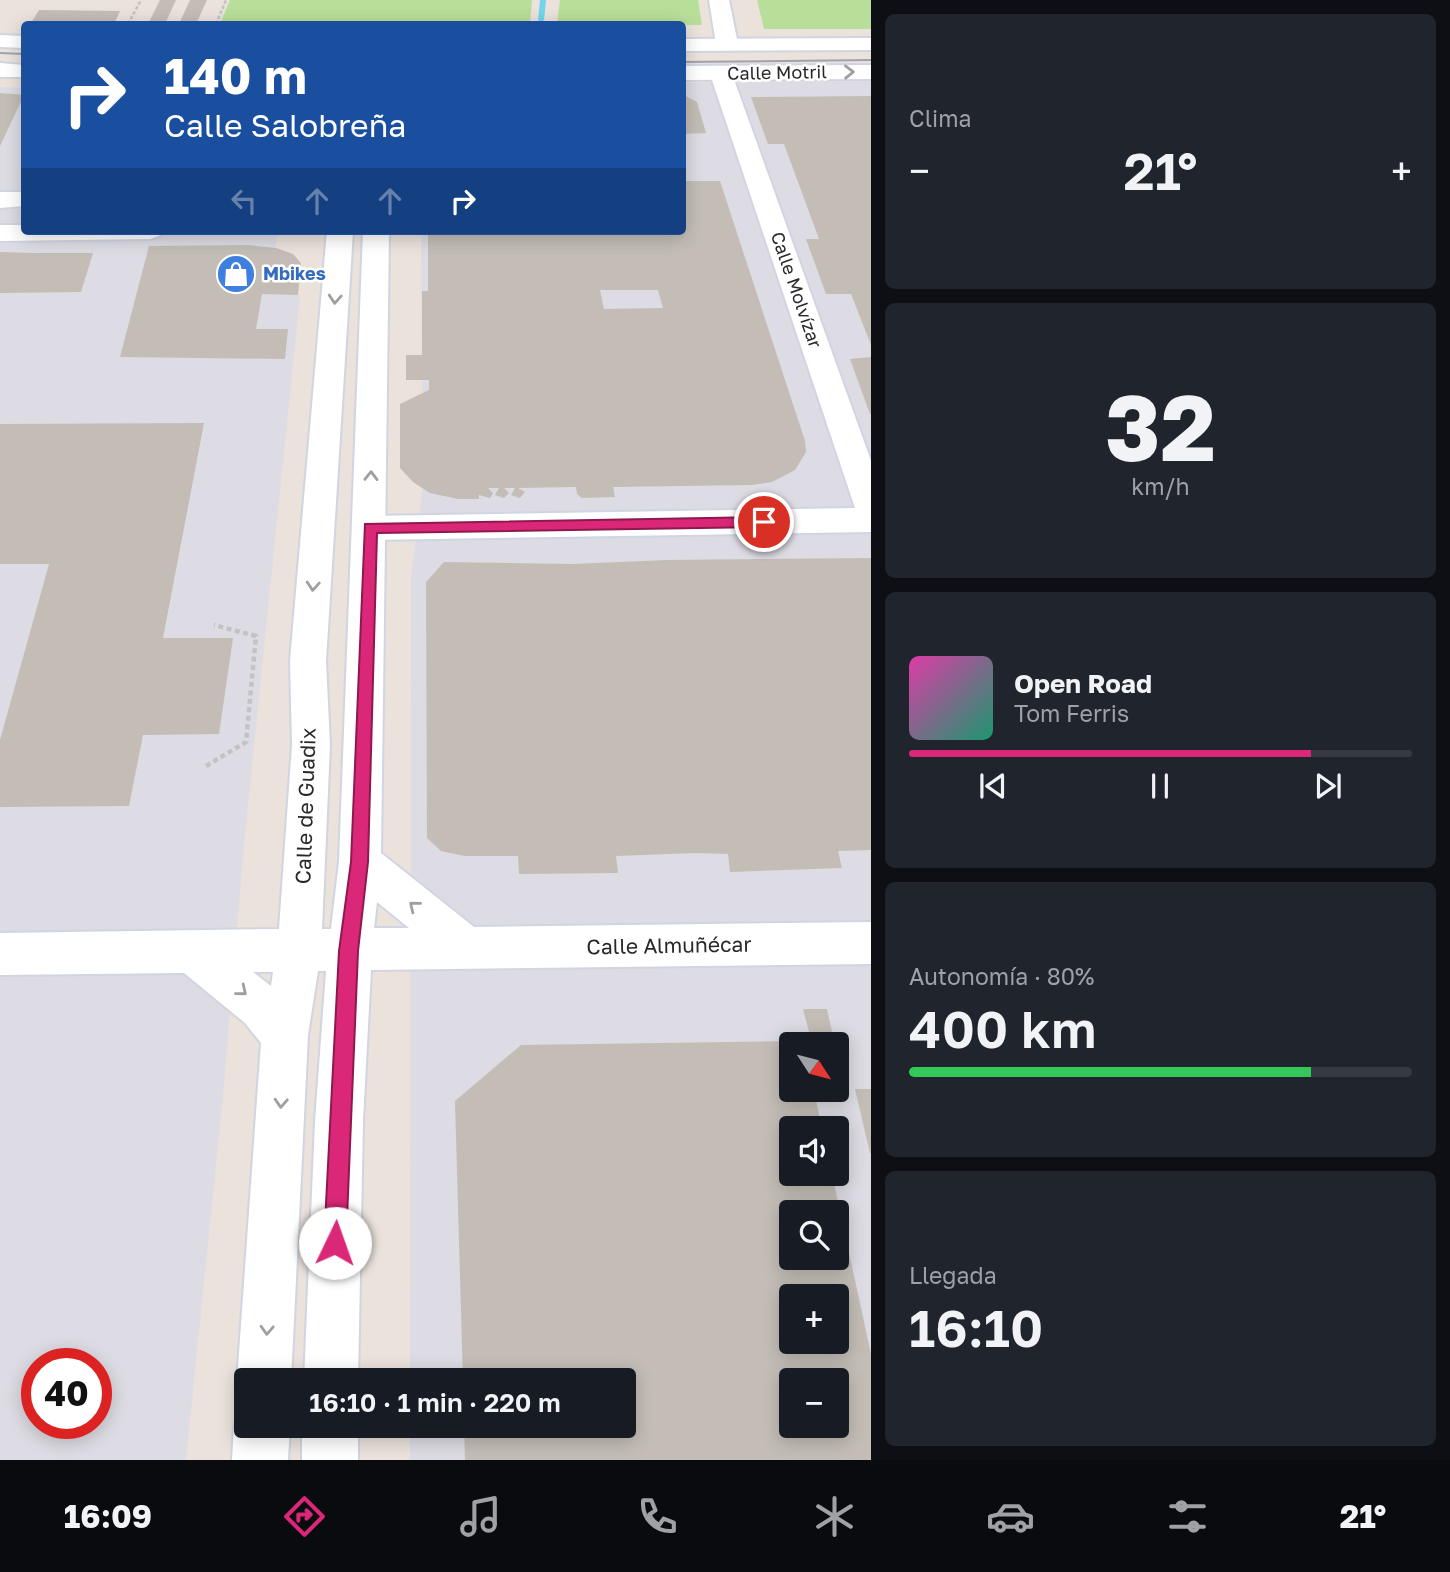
<!DOCTYPE html>
<html lang="es">
<head>
<meta charset="utf-8">
<style>
  :root { --surface:#171b24; --page:#20242c; --text:#f1f3f6; --muted:#9ea1a6; --line:#363941; --accent:#db2777 }
  body { margin:0; font-family:"Golos Text",sans-serif; background:var(--page); color:var(--text); height:100vh; display:flex; flex-direction:column; font-size:26px; white-space:nowrap }
  * { box-sizing:border-box; margin:0 }
  p { font-size:23px; color:var(--muted) }
  .icon { flex:none; width:38px; height:38px; fill:none; stroke:currentColor; stroke-width:2; stroke-linecap:round; stroke-linejoin:round }
  .map { position:relative; flex:1; overflow:hidden }
  .sheet { display:flex; flex-direction:column; gap:14px; padding:14px; background:#0d0f14; width:579px }
  .sheet>* { flex:none }
  .banner { position:absolute; left:21px; top:21px; width:665px; height:214px; border-radius:7px; box-shadow:0 4px 18px #0003; background:#1a4fa0; color:#fff; overflow:hidden }
  .needle { width:46px; rotate:126deg }
  .fabs { position:absolute; left:779px; top:1032px; display:grid; gap:14px }
  .fabs a { display:grid; place-items:center; width:70px; height:70px; border-radius:7px; background:var(--surface); box-shadow:0 4px 18px #0003; font-size:35px }
  .speed { position:absolute; left:21px; top:1348px; display:flex; gap:14px; font-size:35px; font-weight:700; text-align:center }
  .speed>* { display:grid; place-content:center; width:91px; height:91px; border-radius:50%; background:var(--surface); box-shadow:0 4px 18px #0003; line-height:1 }
  .speed .limit { border:10px solid #d22; background:#fff; color:#111 }
  .pin { position:absolute; display:grid; place-items:center; width:60px; height:60px; color:#fff; margin:-30px; border:4px solid #fff; border-radius:50%; box-shadow:0 2px 7px #0007 }
  .me { position:absolute; width:77px; margin:-38px; rotate:3deg; stroke-linejoin:round; filter:drop-shadow(0 0 5px #0008) }
  .turn { display:flex; align-items:center; gap:24px; height:147px; padding:0 28px; font-size:32px }
  .turn .icon { width:91px; height:91px; stroke-width:2.5 }
  .turn b { display:block; font-size:49px; line-height:60px }
  .lanes { display:flex; align-items:center; height:66px; padding:0 28px; background:#0003; justify-content:center; gap:35px; direction:ltr }
  .lanes .off { opacity:.35 }
  .big { font-size:52px; font-weight:600; line-height:1.1 }
  .sheet .card { flex:1; display:flex; flex-direction:column; justify-content:center; gap:10px; min-width:0; padding:0 24px; border-radius:10px; background:var(--page) }
  .sheet .dial { align-items:center; gap:0 }
  .dial b { font-size:91px; line-height:1 }
  .song { display:flex; align-items:center; gap:21px }
  .cover { width:84px; height:84px; border-radius:10px; background:linear-gradient(135deg,hsl(320 70% 55%),hsl(160 70% 35%)) }
  .played { height:7px; border-radius:4px; background:linear-gradient(90deg,var(--accent) 80%,var(--line) 80%) }
  .keys { display:flex; justify-content:space-around; direction:ltr }
  .heat { display:flex; justify-content:space-between; align-items:center; font-size:38px; direction:ltr }
  .charge { height:10px; border-radius:5px; background:linear-gradient(90deg,#34c759 80%,var(--line) 0) }
  .trip { position:absolute; left:234px; top:1368px; width:402px; height:70px; border-radius:7px; background:var(--surface); box-shadow:0 4px 18px #0003; font-weight:600; line-height:70px; text-align:center }
  .dock { display:flex; height:112px; justify-content:space-around; align-items:center; background:#090b0e; color:var(--muted) }
  .dock .icon { width:49px; height:49px }
  .dock .active { color:var(--accent) }
  .dock b { font-size:32px; color:var(--text) }
  main { display:flex; flex:1; min-height:0 }
  .map>svg:first-child { display:block }
</style>
</head>
<body>
<main>
<div class="map">
<svg width="871" height="1460" viewBox="0 0 871 1460">
  <rect width="100%" height="100%" fill="#eae2db"/>
  <path fill="#dddbe3" fill-rule="evenodd" d="M 871,81 L 871,1460 L 410,1460 L 410,1426 L 625,1426 L 625,1381 L 410,1381 L 411,577 L 423,485 L 421,231 L 682,231 L 683,83 ZM 791,1045 L 836,1045 L 836,1090 L 791,1090 ZM 791,1129 L 836,1129 L 836,1174 L 791,1174 ZM 791,1213 L 836,1213 L 836,1258 L 791,1258 ZM 791,1297 L 836,1297 L 836,1342 L 791,1342 ZM 791,1381 L 836,1381 L 836,1426 L 791,1426 Z
    M 0,87 L 24,88 L 24,231 L 278,231 L 269,294 L 300,295 L 245,834 L 223,1095 L 186,1460 L 0,1460 ZM 37,1363 L 96,1363 L 96,1423 L 37,1423 Z"/>
  <path fill="#b8df99" d="M 230,0 L 532,0 L 530,24 L 388,22 L 220,24 Z
    M 560,0 L 698,0 L 702,25 L 557,24 Z
    M 757,0 L 871,0 L 871,29 L 764,29 Z"/>
  <g fill="none" stroke-linecap="round" stroke-linejoin="round">
    <path fill="#71d6e9" fill-rule="evenodd" d="M 540,0 L 546,0 L 544,20 L 541,22 L 538,20 Z"/>
  </g>
  <path fill="#c3bdb6" fill-rule="evenodd" d="M 160,0 L 176,0 L 165,24 L 148,24 Z
    M 190,0 L 207,0 L 196,24 L 179,24 Z
    M 39,10 L 120,11 L 114,24 L 31,23 Z
    M 0,93 L 24,95 L 0,146 Z
    M 682,94 L 697,102 L 706,133 L 682,134 Z
    M 871,96 L 871,345 L 851,294 L 826,294 L 806,239 L 819,239 L 784,144 L 768,144 L 751,97 Z
    M 682,181 L 720,181 L 805,441 L 806,452 L 795,470 L 772,482 L 752,485 L 613,487 L 615,497 L 582,498 L 577,494 L 576,487 L 518,488 L 525,492 L 520,498 L 511,495 L 515,488 L 504,488 L 509,493 L 504,498 L 495,495 L 499,488 L 488,488 L 493,493 L 490,498 L 479,495 L 479,499 L 458,499 L 430,493 L 413,482 L 400,468 L 400,404 L 429,390 L 429,380 L 406,380 L 406,355 L 422,355 L 422,291 L 428,291 L 428,231 L 682,231 ZM 600,290 L 658,290 L 663,308 L 604,309 Z
    M 248,245 L 276,248 L 293,254 L 301,263 L 298,295 L 262,294 L 256,329 L 288,329 L 285,359 L 120,357 L 149,246 Z
    M 0,252 L 33,253 L 93,253 L 81,292 L 0,293 Z
    M 871,357 L 871,414 L 870,414 L 850,359 Z
    M 204,423 L 163,638 L 233,638 L 219,734 L 143,735 L 129,806 L 0,807 L 0,740 L 49,564 L 0,564 L 0,424 Z
    M 871,558 L 871,850 L 838,851 L 842,868 L 730,872 L 728,854 L 695,853 L 616,856 L 618,873 L 519,874 L 518,856 L 465,856 L 441,851 L 427,838 L 426,582 L 444,562 L 573,564 L 668,560 Z
    M 803,1009 L 827,1009 L 832,1032 L 809,1032 Z
    M 803,1041 L 804,1045 L 791,1045 L 791,1090 L 814,1090 L 822,1129 L 791,1129 L 791,1174 L 832,1174 L 871,1354 L 871,1460 L 465,1460 L 464,1426 L 625,1426 L 625,1381 L 463,1381 L 455,1101 L 521,1045 ZM 791,1213 L 836,1213 L 836,1258 L 791,1258 ZM 791,1297 L 836,1297 L 836,1342 L 791,1342 ZM 791,1381 L 836,1381 L 836,1426 L 791,1426 Z
    M 855,1089 L 871,1089 L 871,1153 L 870,1153 Z"/>
  <g fill="none" stroke-linecap="round" stroke-linejoin="round">
    <g stroke="#d0d5e1" stroke-width="4">
      <path id="minor" d="M 709,0 L 729,0 L 738,44 L 734,48 L 720,48 L 716,44 Z
        M 721,67 L 729,69 L 732,74 L 871,461 L 871,532 L 370,540 L 358,537 L 353,528 L 358,519 L 370,516 L 855,508 L 710,74 L 713,69 Z
        M 0,192 L 24,192 L 24,206 L 0,208 Z
        M 0,225 L 24,225 L 24,231 L 163,231 L 159,236 L 150,239 L 0,241 Z"/>
    </g>
    <g stroke="#d0d5e1" stroke-width="4">
      <path id="tertiary" d="M 0,35 L 24,36 L 24,48 L 0,47 Z
        M 871,38 L 871,50 L 682,51 L 682,39 Z
        M 0,63 L 24,65 L 24,77 L 0,77 Z
        M 871,65 L 871,79 L 682,80 L 682,66 Z
        M 327,231 L 353,231 L 326,661 L 330,745 L 322,929 L 331,929 L 339,862 L 363,231 L 389,231 L 381,853 L 474,927 L 871,922 L 871,964 L 371,970 L 363,1121 L 358,1381 L 304,1381 L 315,1121 L 326,971 L 318,971 L 308,1035 L 291,1381 L 247,1381 L 247,1401 L 237,1381 L 261,1043 L 245,1023 L 184,973 L 0,975 L 0,933 L 279,929 L 292,745 L 290,661 ZM 377,902 L 409,928 L 374,928 ZM 253,972 L 273,972 L 271,986 Z
        M 247,1404 L 247,1426 L 290,1426 L 288,1460 L 232,1460 L 234,1426 L 242,1406 Z
        M 302,1426 L 358,1426 L 358,1460 L 302,1460 Z"/>
    </g>
    <path stroke="#c3c3c3" stroke-width="2.5" stroke-dasharray="3.5 2" stroke-linecap="butt" d="M 128,24 L 141,0
      M 216,24 L 226,0"/>
    <path stroke="#c3c3c3" stroke-width="4.5" stroke-dasharray="5 3.5" stroke-linecap="butt" d="M 206,766 L 246,742 L 256,636 L 214,625"/>
    <use href="#minor" fill="#fff" fill-rule="evenodd"/>
    <use href="#tertiary" fill="#fff" fill-rule="evenodd"/>
    <path stroke="#9ea3b2" stroke-width="2" d="M 0,53 L 24,54
      M 682,62 L 871,60"/>
  </g>
  <defs><path id="oneway-chevron" d="M-2-3.5L2.5 0L-2 3.5" fill="none" stroke-width="1.6" stroke-linecap="round" stroke-linejoin="round" transform="scale(1.75)"/></defs>
  <g stroke="#9f9f9f">
    <use href="#oneway-chevron" transform="translate(849 72) rotate(-1)"/>
    <use href="#oneway-chevron" transform="translate(335 299) rotate(94)"/>
    <use href="#oneway-chevron" transform="translate(371 476) rotate(-89)"/>
    <use href="#oneway-chevron" transform="translate(313 586) rotate(94)"/>
    <use href="#oneway-chevron" transform="translate(414 906) rotate(-141)"/>
    <use href="#oneway-chevron" transform="translate(242 991) rotate(39)"/>
    <use href="#oneway-chevron" transform="translate(281 1103) rotate(93)"/>
    <use href="#oneway-chevron" transform="translate(267 1330) rotate(93)"/>
  </g>
  <path fill="#db2777" stroke="#8e194d" stroke-width="2" d="M 764,517 L 771,522 L 764,527 L 377,533 L 368,862 L 358,951 L 346,1243 L 342,1251 L 335,1254 L 327,1251 L 324,1243 L 339,951 L 351,862 L 365,524 Z"/>
  <defs>
    <g id="shop-disc" transform="scale(2.0125)"><circle r="9.5" fill="#3f7fe0" stroke="#fff"/><path d="M-5-2.5h2.3a2.7 3.5 0 0 1 5.4 0H5L5.5 6h-11ZM-1.5-2.5h3a1.5 2.3 0 0 0-3 0Z" fill="#fff"/></g>
  </defs>
  <g fill-rule="evenodd">
    <use href="#shop-disc" x="236" y="274"/>
  </g>
  <g text-anchor="middle" stroke-width="5" stroke-linejoin="round" paint-order="stroke">
    <g font-size="18" fill="#292929" stroke="#fff">
      <text transform="translate(777 73) rotate(-1)" y="6">Calle Motril</text>
      <text transform="translate(796 290) rotate(71)" y="6">Calle Molvízar</text>
    </g>
    <g font-size="18" font-weight="bold" fill="#366cbe" stroke="#fff" text-anchor="start">
      <text x="263" y="280">Mbikes</text>
    </g>
    <g font-size="21" fill="#292929" stroke="#fff">
      <text transform="translate(306 806) rotate(-88)" y="7">Calle de Guadix</text>
      <text transform="translate(669 946) rotate(-1)" y="7">Calle Almuñécar</text>
    </g>
  </g>
</svg>
<div class="fabs">
<a><svg class="needle" viewBox="-14 -14 28 28"><path d="M0-13l5 13h-10z" fill="#e53935"/><path d="M0 13l5-13h-10z" fill="#9ea1a6"/></svg></a>
<a><svg class="icon" aria-label="sound" viewBox="0 0 24 24"><path d="M4 9h4l5-4v14l-5-4H4zM17 9q2 3 0 6"/></svg></a>
<a><svg class="icon" aria-label="search" viewBox="0 0 24 24"><circle cx="10" cy="10" r="6"/><path d="M15 15l6 6"/></svg></a>
<a>+</a>
<a>−</a>
</div>
<div class="speed"><div class="limit">40</div></div>
<div class="pin" style="left:764px;top:522px;background:#d93025"><svg class="icon" aria-label="arrive" viewBox="0 0 24 24"><path d="M6 21V4h12l-3 4 3 4H6"/></svg></div>
<svg class="me" style="left:335px;top:1243px" viewBox="-20 -20 40 40"><circle r="19" fill="#fff"/><path d="M0-13L10 11 0 6-10 11z" fill="#db2777"/></svg>
<div class="trip">16:10 · 1 min · 220 m</div>
<div class="banner">
<div class="turn"><svg class="icon" aria-label="right" viewBox="0 0 24 24"><path d="M7 20v-9h11M14 6l5 5-5 5"/></svg><div><b>140 m</b>Calle Salobreña</div></div>
<div class="lanes"><svg class="icon off" aria-label="left" viewBox="0 0 24 24"><path d="M17 20v-9H6M10 6l-5 5 5 5"/></svg><svg class="icon off" aria-label="ahead" viewBox="0 0 24 24"><path d="M12 20V5M6 11l6-6 6 6"/></svg><svg class="icon off" aria-label="ahead" viewBox="0 0 24 24"><path d="M12 20V5M6 11l6-6 6 6"/></svg><svg class="icon" aria-label="right" viewBox="0 0 24 24"><path d="M7 20v-9h11M14 6l5 5-5 5"/></svg></div>
</div>
</div>
<section class="sheet">
<div class="card"><p>Clima</p>
<div class="heat"><a>−</a><b class="big">21°</b><a>+</a></div>
</div>
<div class="card dial"><b>32</b><p>km/h</p></div>
<div class="card">
<div class="song"><i class="cover"></i><div><b>Open Road</b><p>Tom Ferris</p></div></div>
<div class="played"></div>
<div class="keys"><svg class="icon" aria-label="previous" viewBox="0 0 24 24"><path d="M18 5L8 12l10 7zM5 5v14"/></svg><svg class="icon" aria-label="pause" viewBox="0 0 24 24"><path d="M8 5v14M16 5v14"/></svg><svg class="icon" aria-label="next" viewBox="0 0 24 24"><path d="M6 5l10 7-10 7zM19 5v14"/></svg></div>
</div>
<div class="card"><p>Autonomía · 80%</p><b class="big">400 km</b><div class="charge"></div></div>
<div class="card"><p>Llegada</p><b class="big">16:10</b></div>
</section>
</main>
<nav class="dock">
<b>16:09</b>
<svg class="icon active" aria-label="directions" viewBox="0 0 24 24"><path d="M12 3l9 9-9 9-9-9zM9 14v-3h6M13 9l2 2-2 2"/></svg>
<svg class="icon" aria-label="music" viewBox="0 0 24 24"><path d="M9 18V5l10-2v13"/><circle cx="6" cy="18" r="3"/><circle cx="16" cy="16" r="3"/></svg>
<svg class="icon" aria-label="phone" viewBox="0 0 24 24"><path d="M5 4h4l2 5-3 2q2 4 5 5l2-3 5 2v4C11 20 4 13 5 4z"/></svg>
<svg class="icon" aria-label="climate" viewBox="0 0 24 24"><path d="M12 3v18M4 7l16 10M4 17L20 7"/></svg>
<svg class="icon" aria-label="car" viewBox="0 0 24 24"><path d="M5 17H2v-5l4-1 3-4h7l3 4 3 1v5h-3M9 17h6M6 11h13"/><circle cx="7" cy="17" r="2"/><circle cx="17" cy="17" r="2"/></svg>
<svg class="icon" aria-label="filters" viewBox="0 0 24 24"><path d="M4 7h16M4 17h16"/><circle cx="9" cy="7" r="2"/><circle cx="15" cy="17" r="2"/></svg>
<b>21°</b>
</nav>
</body>
</html>
